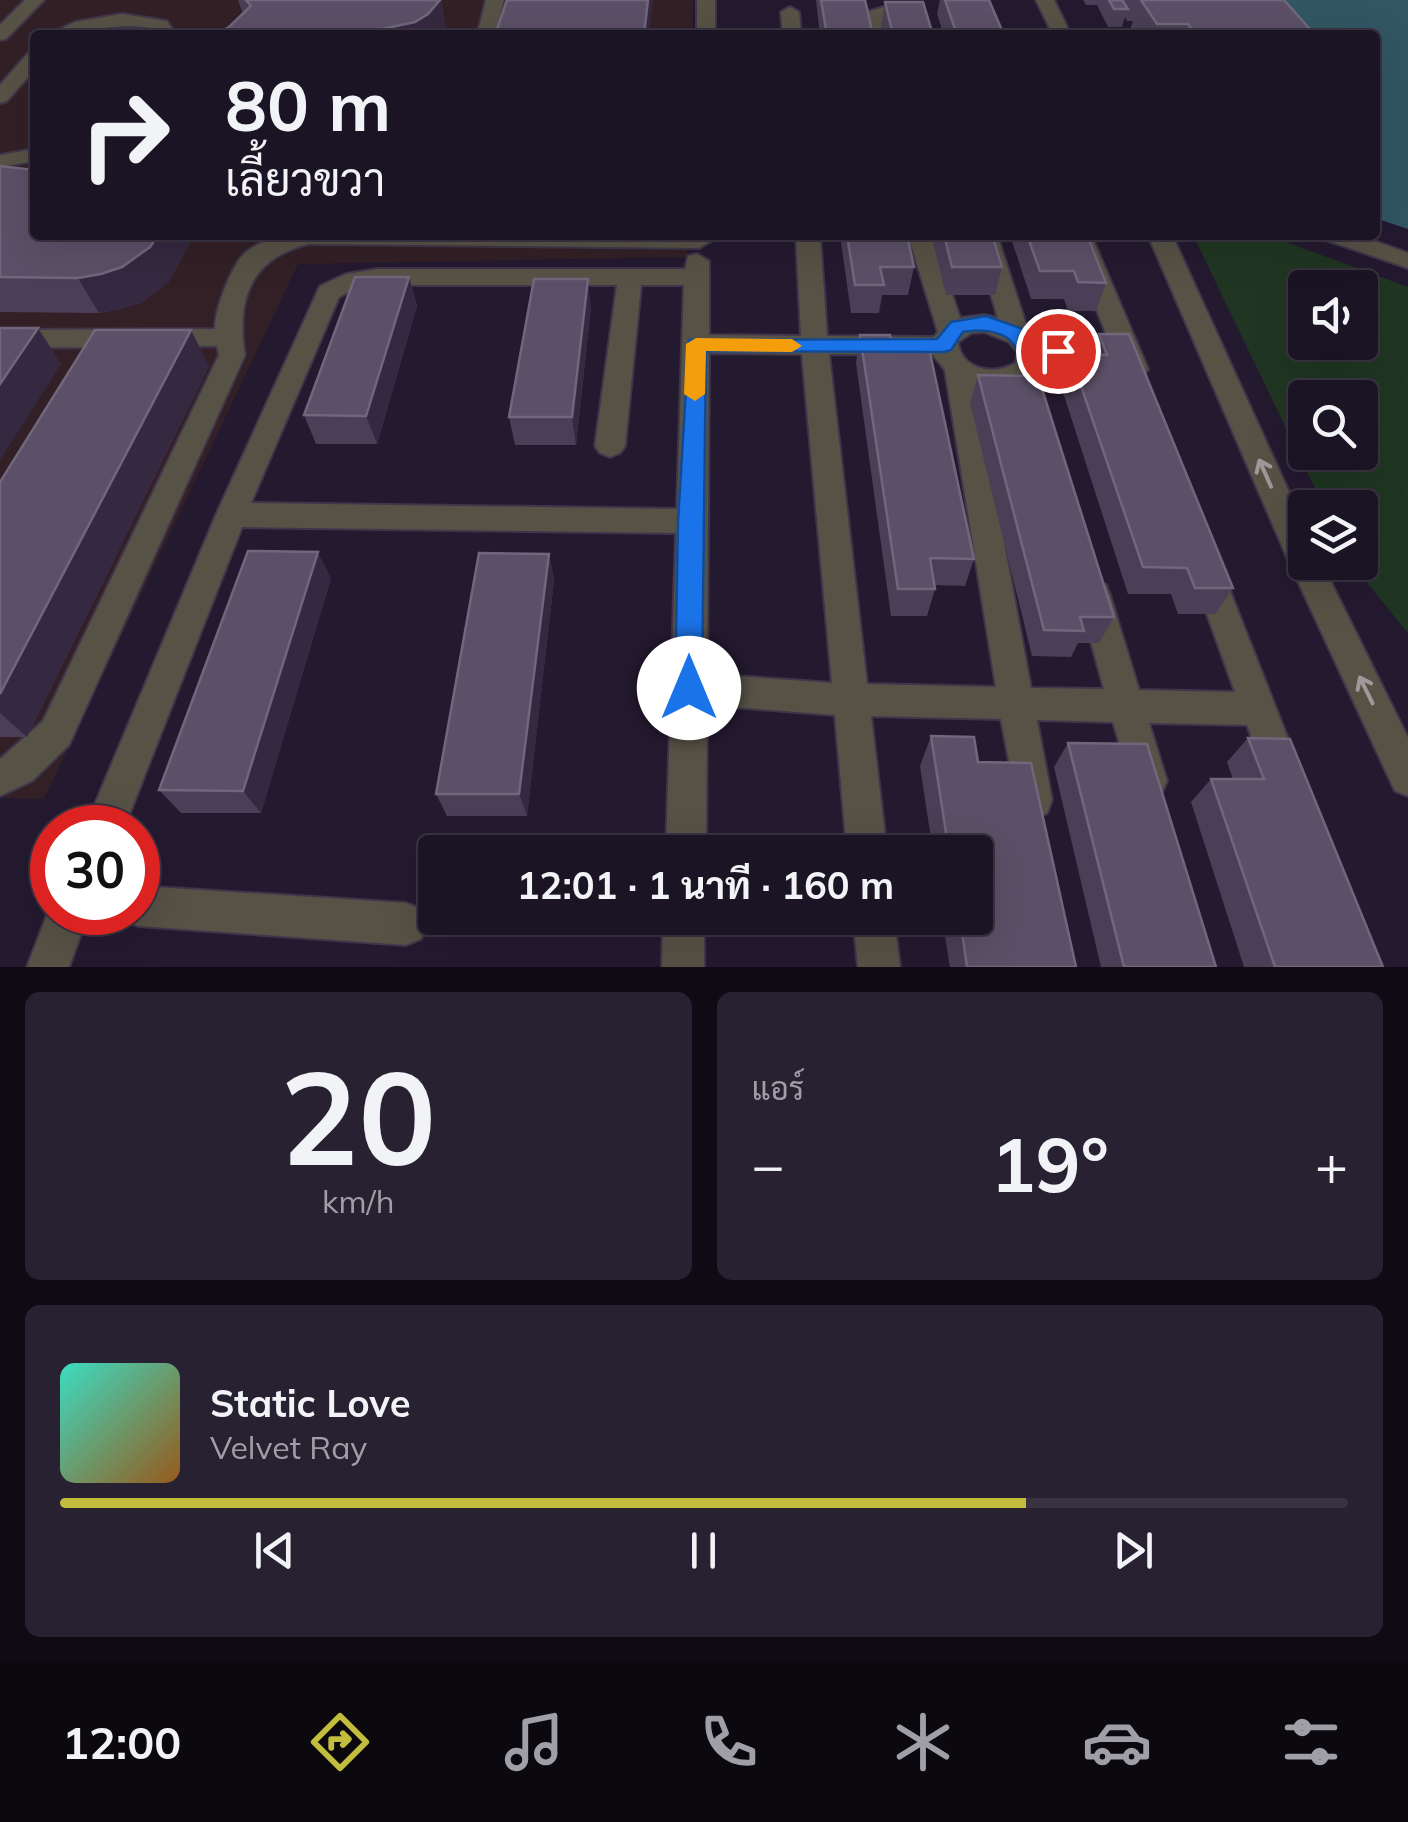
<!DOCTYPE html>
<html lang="th">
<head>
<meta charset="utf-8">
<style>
  :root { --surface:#1b1424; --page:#282131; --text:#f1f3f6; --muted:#a09ea6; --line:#393341; --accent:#c3bd3e }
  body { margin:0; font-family:Mulish,Sarabun,sans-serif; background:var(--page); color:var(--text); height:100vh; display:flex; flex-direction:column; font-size:38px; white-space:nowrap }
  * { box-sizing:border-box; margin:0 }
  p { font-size:32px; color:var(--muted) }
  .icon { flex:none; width:55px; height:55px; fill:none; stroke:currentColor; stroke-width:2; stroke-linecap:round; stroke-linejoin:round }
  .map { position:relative; height:967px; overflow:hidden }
  .sheet { display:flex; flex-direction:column; gap:25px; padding:25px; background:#0f0b14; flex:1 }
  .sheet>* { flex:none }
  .banner { position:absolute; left:30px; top:30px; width:1350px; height:210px; border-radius:10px; box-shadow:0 10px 40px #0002,0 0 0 2px var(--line); background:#1b1424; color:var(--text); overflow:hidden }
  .tools { position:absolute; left:1288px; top:270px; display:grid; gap:20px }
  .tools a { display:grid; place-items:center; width:90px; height:90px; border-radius:10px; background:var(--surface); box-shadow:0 10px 40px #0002,0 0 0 2px var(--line); font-size:50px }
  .speed { position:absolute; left:30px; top:805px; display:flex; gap:20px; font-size:50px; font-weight:700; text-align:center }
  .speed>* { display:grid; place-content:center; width:130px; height:130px; border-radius:50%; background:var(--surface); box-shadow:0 10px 40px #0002,0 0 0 2px var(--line); line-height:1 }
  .speed .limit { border:15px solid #d22; background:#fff; color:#111 }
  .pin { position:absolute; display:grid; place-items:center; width:85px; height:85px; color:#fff; margin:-42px; border:5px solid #fff; border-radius:50%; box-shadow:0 2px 10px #0007 }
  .me { position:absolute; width:110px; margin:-55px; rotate:0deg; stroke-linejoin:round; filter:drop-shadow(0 0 8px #0008) }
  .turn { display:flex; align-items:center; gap:35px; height:210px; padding:0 30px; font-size:45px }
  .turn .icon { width:130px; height:130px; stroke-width:2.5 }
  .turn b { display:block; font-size:70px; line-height:85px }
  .big { font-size:75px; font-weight:700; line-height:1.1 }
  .sheet .card { flex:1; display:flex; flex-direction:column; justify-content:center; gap:15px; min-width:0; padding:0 35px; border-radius:15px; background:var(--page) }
  .sheet .dial { align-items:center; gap:0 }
  .dial b { font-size:130px; line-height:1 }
  .song { display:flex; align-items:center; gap:30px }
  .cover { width:120px; height:120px; border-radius:15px; background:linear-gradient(135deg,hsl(170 70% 55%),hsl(30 70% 35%)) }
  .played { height:10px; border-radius:5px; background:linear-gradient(90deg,var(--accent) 75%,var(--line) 75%) }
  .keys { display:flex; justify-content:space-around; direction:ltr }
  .heat { display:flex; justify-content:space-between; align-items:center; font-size:55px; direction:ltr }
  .sheet .tiles { flex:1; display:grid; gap:25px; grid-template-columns:1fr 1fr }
  .card:last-child { grid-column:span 2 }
  .trip { position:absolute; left:418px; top:835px; width:575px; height:100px; border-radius:10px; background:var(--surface); box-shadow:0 10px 40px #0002,0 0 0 2px var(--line); font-weight:700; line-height:100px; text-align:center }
  .tabs { display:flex; height:160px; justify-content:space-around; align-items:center; background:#0b080e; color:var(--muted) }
  .tabs .icon { width:70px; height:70px }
  .tabs .on { color:var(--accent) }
  .tabs b { font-size:45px; color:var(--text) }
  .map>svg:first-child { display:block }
</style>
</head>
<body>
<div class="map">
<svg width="1408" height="967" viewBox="0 0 1408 967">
  <rect width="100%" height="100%" fill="#241a30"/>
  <path fill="#332027" d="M 0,0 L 693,0 L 692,35 L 35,35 L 35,235 L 687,235 L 687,257 L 298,264 L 44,799 L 0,798 Z"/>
  <path fill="#203622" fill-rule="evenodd" d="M 1193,235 L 1267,235 L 1408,287 L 1408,633 L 1351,563 L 1360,562 L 1360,508 L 1324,507 ZM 1305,288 L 1360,288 L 1360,342 L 1305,342 ZM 1305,398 L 1360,398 L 1360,452 L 1305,452 Z"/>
  <path fill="#325664" d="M 1150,0 L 1408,0 L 1408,229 L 1375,218 L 1375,35 L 1177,35 Z"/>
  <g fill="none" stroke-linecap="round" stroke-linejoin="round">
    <g stroke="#3f364b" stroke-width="4">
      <path id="minor" d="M 25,0 L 44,0 L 6,39 L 0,40 L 0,25 Z
        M 486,0 L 504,0 L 495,35 L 477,35 Z
        M 697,0 L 715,0 L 715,35 L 697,35 Z
        M 1036,0 L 1054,0 L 1071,35 L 1053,35 Z
        M 890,5 L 921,10 L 933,35 L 915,35 L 908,18 L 891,16 L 882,19 L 884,35 L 866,35 L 867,12 Z
        M 790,7 L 799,12 L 801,35 L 783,35 L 781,12 Z
        M 122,14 L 167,21 L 176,35 L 158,35 L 154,29 C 117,20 84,35 48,35 L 75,22 Z
        M 35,51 L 35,69 L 7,101 L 0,103 L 0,85 L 28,53 Z
        M 35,149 L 35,161 L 0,167 L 0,155 Z
        M 286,235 L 703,235 L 711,241 L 699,248 L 309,244 C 250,258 236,300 245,355 L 69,745 L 32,781 L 0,796 L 0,759 L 43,721 L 219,355 L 217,346 L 0,348 L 0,330 L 215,329 C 214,311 231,268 243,255 C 254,244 272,238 286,235 Z
        M 796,235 L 820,235 L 827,336 L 934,337 L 938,332 L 908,235 L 932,235 L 960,318 L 984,315 L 998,318 L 973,235 L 997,235 L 1028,331 L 1038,343 L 1109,341 L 1067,235 L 1091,235 L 1148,369 L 1144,375 L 1124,375 L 1116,358 L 1043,361 C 1035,389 999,392 975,386 L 1031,688 L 1104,689 L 1078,595 L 1082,585 L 1094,581 L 1106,585 L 1110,595 L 1139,690 L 1235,692 L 1190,567 L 1195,558 L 1206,554 L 1217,558 L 1303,777 L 1297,790 L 1284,795 L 1271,790 L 1247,725 L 1149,723 L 1167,781 L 1161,794 L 1148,799 L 1135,794 L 1113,722 L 1037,720 L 1052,800 L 1047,813 L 1033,818 L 1019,813 L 1001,719 L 871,716 L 887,852 L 847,852 L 835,715 L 707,705 L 706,852 L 666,852 L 676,533 L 242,527 L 124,828 L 85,828 L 216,515 L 320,286 L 346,274 L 378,269 L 685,269 L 688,256 L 697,254 L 709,261 L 709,335 L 801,336 ZM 617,285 L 595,446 L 600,453 L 610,457 L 620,453 L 625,446 L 641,285 L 684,285 L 677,509 L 251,503 L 339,297 L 360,286 L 378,285 ZM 984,332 L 1009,342 L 1018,353 L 1015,363 C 995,376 961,370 958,342 L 971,333 ZM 709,353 L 802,354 L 832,683 L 707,674 ZM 829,354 L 933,355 L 945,370 L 996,687 L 867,684 Z
        M 1148,235 L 1172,235 L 1305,527 L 1305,562 L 1321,562 L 1408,738 L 1408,796 L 1395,791 L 1289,562 Z
        M 1322,235 L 1357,235 L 1408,253 L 1408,268 L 1326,240 Z
        M 138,886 L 406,903 L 421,909 L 427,924 L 421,939 L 406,945 L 138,926 L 124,920 L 120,912 L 138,912 Z
        M 52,902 L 52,912 L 89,912 L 69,967 L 27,967 Z
        M 663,918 L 704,918 L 704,967 L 662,967 Z
        M 853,918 L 894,918 L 900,967 L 858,967 Z"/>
    </g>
    <use href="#minor" fill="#575246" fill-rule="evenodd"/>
  </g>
  <path fill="#4a3f56" d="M 238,0 L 441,0 L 446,32 L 243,14 Z
    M 816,0 L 865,0 L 873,35 L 820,35 Z
    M 940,0 L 989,0 L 1004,35 L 944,35 L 937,14 Z
    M 1083,0 L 1284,0 L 1315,35 L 1133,35 L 1130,30 L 1133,21 L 1127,21 L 1125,17 L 1122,27 L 1108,27 L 1097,5 L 1086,5 Z
    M 885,2 L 933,35 L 883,35 L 881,27 Z
    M 0,166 L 35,235 L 194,235 L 168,283 L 141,303 L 120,309 L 99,313 L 0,312 Z
    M 840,235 L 907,235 L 914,267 L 908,295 L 882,295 L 879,313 L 851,313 Z
    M 931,235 L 992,235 L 1002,267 L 995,295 L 946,295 Z
    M 1010,235 L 1087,235 L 1106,283 L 1096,311 L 1068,311 L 1064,299 L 1031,299 Z
    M 409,277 L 417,306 L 377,444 L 316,444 L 304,415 Z
    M 591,307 L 576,445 L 515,445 L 509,417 Z
    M 1099,334 L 1233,588 L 1215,614 L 1178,614 L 1171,594 L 1128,594 L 1060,383 L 1070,354 L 1091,355 Z
    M 860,335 L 893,348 L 974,559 L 965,586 L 934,585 L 935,589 L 927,616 L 891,616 L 856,363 Z
    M 209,366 L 27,737 L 0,737 L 0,482 Z
    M 978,375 L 1114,617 L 1099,643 L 1078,643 L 1071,657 L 1032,656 L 970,403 Z
    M 549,554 L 554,580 L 527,816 L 447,816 L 436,794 Z
    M 331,578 L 261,813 L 181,813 L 159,790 Z
    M 931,736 L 1076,967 L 950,967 L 942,918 L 975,918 L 975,852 L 933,852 L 920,766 Z
    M 1248,738 L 1383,967 L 1244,967 L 1191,802 L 1211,779 L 1233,779 L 1227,762 Z
    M 1068,743 L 1216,967 L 1101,967 L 1054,767 Z"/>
  <path fill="#342940" d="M 440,0 L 441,0 L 446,32 L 444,35 L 354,35 Z
    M 648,0 L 653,0 L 649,35 L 644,35 Z
    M 158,235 L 194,235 L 168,283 L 141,303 L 120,309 L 99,313 L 78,278 Z
    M 409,277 L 417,306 L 377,444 L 366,416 Z
    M 588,279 L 591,307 L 576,445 L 572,417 Z
    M 38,328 L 61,364 L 0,460 L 0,384 Z
    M 191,330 L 209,366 L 27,737 L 0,713 L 0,694 Z
    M 318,552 L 331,578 L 261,813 L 243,791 Z
    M 549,554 L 554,580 L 527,816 L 519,794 Z"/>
  <path fill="#5b5067" stroke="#71677c" stroke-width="2.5" d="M 246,0 L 440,0 L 428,14 L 415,22 L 354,35 L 214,35 L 229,27 L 251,6 Z
    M 507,0 L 648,0 L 644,35 L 495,35 Z
    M 821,0 L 865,0 L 873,35 L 827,35 Z
    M 945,0 L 989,0 L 1004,35 L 957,35 Z
    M 1109,0 L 1122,0 L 1128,9 L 1114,9 Z
    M 1141,0 L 1284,0 L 1315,35 L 1196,35 L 1188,24 L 1157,24 Z
    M 885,2 L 923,2 L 933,35 L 893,35 Z
    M 0,166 L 35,170 L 35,235 L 158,235 L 150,247 L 122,267 L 101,274 L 78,278 L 0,277 Z
    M 847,235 L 907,235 L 914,267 L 880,267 L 884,285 L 855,285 Z
    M 944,235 L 992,235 L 1002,267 L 952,267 Z
    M 1027,235 L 1087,235 L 1106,283 L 1078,282 L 1074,271 L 1040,271 Z
    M 355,277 L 409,277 L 366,416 L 304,415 Z
    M 534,279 L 588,279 L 572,417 L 509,417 Z
    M 0,328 L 38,328 L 0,384 Z
    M 95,330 L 191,330 L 0,694 L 0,482 Z
    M 1099,334 L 1129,334 L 1233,588 L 1195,588 L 1187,568 L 1143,567 L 1070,354 L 1107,355 Z
    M 860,335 L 890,335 L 893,348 L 929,348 L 974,559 L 930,558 L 935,589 L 898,589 Z
    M 978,375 L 1038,376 L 1114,617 L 1080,617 L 1084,631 L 1044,630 Z
    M 248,551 L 318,552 L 243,791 L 159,790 Z
    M 479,553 L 549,554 L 519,794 L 436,794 Z
    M 931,736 L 974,737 L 978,762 L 1031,763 L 1076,967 L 967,967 L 960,918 L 975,918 L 975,852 L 949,852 Z
    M 1248,738 L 1290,739 L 1383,967 L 1275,967 L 1211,779 L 1264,779 Z
    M 1068,743 L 1147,744 L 1216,967 L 1124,967 Z"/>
  <defs><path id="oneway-shaft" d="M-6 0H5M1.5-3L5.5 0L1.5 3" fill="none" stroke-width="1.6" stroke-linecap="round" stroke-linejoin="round" transform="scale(2.5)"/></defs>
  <g stroke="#9f999a">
    <use href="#oneway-shaft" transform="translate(1265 473) rotate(-114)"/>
    <use href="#oneway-shaft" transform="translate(1366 690) rotate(-116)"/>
  </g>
  <path fill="#1a73e8" stroke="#114b97" stroke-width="2.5" d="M 986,316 L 1023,329 L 1036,345 L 1058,344 L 1068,351 C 1059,359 1032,363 1021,354 C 1014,347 1013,340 1004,336 C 989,329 978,330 963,332 L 951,350 L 944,352 L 706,351 L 702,688 L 698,696 L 689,700 L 679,696 L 675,688 L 678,521 L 689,340 L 937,339 L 951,322 Z"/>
  <path fill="#f59e0b" d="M 696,338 L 792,339 L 802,346 L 792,352 L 706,351 L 705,394 L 695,401 L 684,394 L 686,344 Z"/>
</svg>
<div class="tools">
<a><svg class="icon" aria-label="sound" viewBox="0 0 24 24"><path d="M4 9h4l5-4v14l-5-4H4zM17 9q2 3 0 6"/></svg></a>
<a><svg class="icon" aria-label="search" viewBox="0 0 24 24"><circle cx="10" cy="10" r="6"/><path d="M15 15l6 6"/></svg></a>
<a><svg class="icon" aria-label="layers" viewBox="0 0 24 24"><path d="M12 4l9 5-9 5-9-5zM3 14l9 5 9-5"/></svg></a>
</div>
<div class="speed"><div class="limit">30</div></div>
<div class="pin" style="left:1058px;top:351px;background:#d93025"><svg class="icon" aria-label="arrive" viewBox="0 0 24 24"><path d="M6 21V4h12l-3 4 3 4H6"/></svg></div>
<svg class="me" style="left:689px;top:688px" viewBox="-20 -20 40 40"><circle r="19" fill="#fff"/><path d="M0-13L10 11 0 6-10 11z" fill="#1a73e8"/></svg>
<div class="trip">12:01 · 1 นาที · 160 m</div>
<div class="banner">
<div class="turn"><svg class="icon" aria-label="right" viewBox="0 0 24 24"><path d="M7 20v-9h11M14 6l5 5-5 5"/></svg><div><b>80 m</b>เลี้ยวขวา</div></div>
</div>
</div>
<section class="sheet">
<div class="tiles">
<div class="card dial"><b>20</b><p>km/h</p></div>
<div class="card"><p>แอร์</p>
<div class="heat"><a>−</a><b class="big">19°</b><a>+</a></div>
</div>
<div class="card">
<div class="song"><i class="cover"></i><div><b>Static Love</b><p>Velvet Ray</p></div></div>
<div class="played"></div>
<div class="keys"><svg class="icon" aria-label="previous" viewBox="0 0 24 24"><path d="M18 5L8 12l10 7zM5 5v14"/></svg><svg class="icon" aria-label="pause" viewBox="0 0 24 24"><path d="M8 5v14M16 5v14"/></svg><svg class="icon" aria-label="next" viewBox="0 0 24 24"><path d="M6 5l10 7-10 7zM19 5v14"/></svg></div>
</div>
</div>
</section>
<nav class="tabs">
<b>12:00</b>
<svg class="icon on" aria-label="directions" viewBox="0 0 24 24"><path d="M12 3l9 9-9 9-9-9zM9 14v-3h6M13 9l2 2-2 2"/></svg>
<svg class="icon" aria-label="music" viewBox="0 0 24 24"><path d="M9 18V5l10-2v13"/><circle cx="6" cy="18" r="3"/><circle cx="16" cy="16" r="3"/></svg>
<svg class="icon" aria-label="phone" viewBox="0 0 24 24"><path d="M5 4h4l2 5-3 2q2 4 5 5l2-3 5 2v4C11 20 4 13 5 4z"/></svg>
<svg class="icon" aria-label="climate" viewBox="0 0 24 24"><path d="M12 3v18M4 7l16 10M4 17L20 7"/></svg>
<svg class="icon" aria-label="car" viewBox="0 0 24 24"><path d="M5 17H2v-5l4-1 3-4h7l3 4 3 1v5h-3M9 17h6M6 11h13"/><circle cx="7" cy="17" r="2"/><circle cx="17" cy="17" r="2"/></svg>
<svg class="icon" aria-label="filters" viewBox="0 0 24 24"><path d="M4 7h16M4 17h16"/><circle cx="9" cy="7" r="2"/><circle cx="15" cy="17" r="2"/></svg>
</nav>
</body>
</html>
